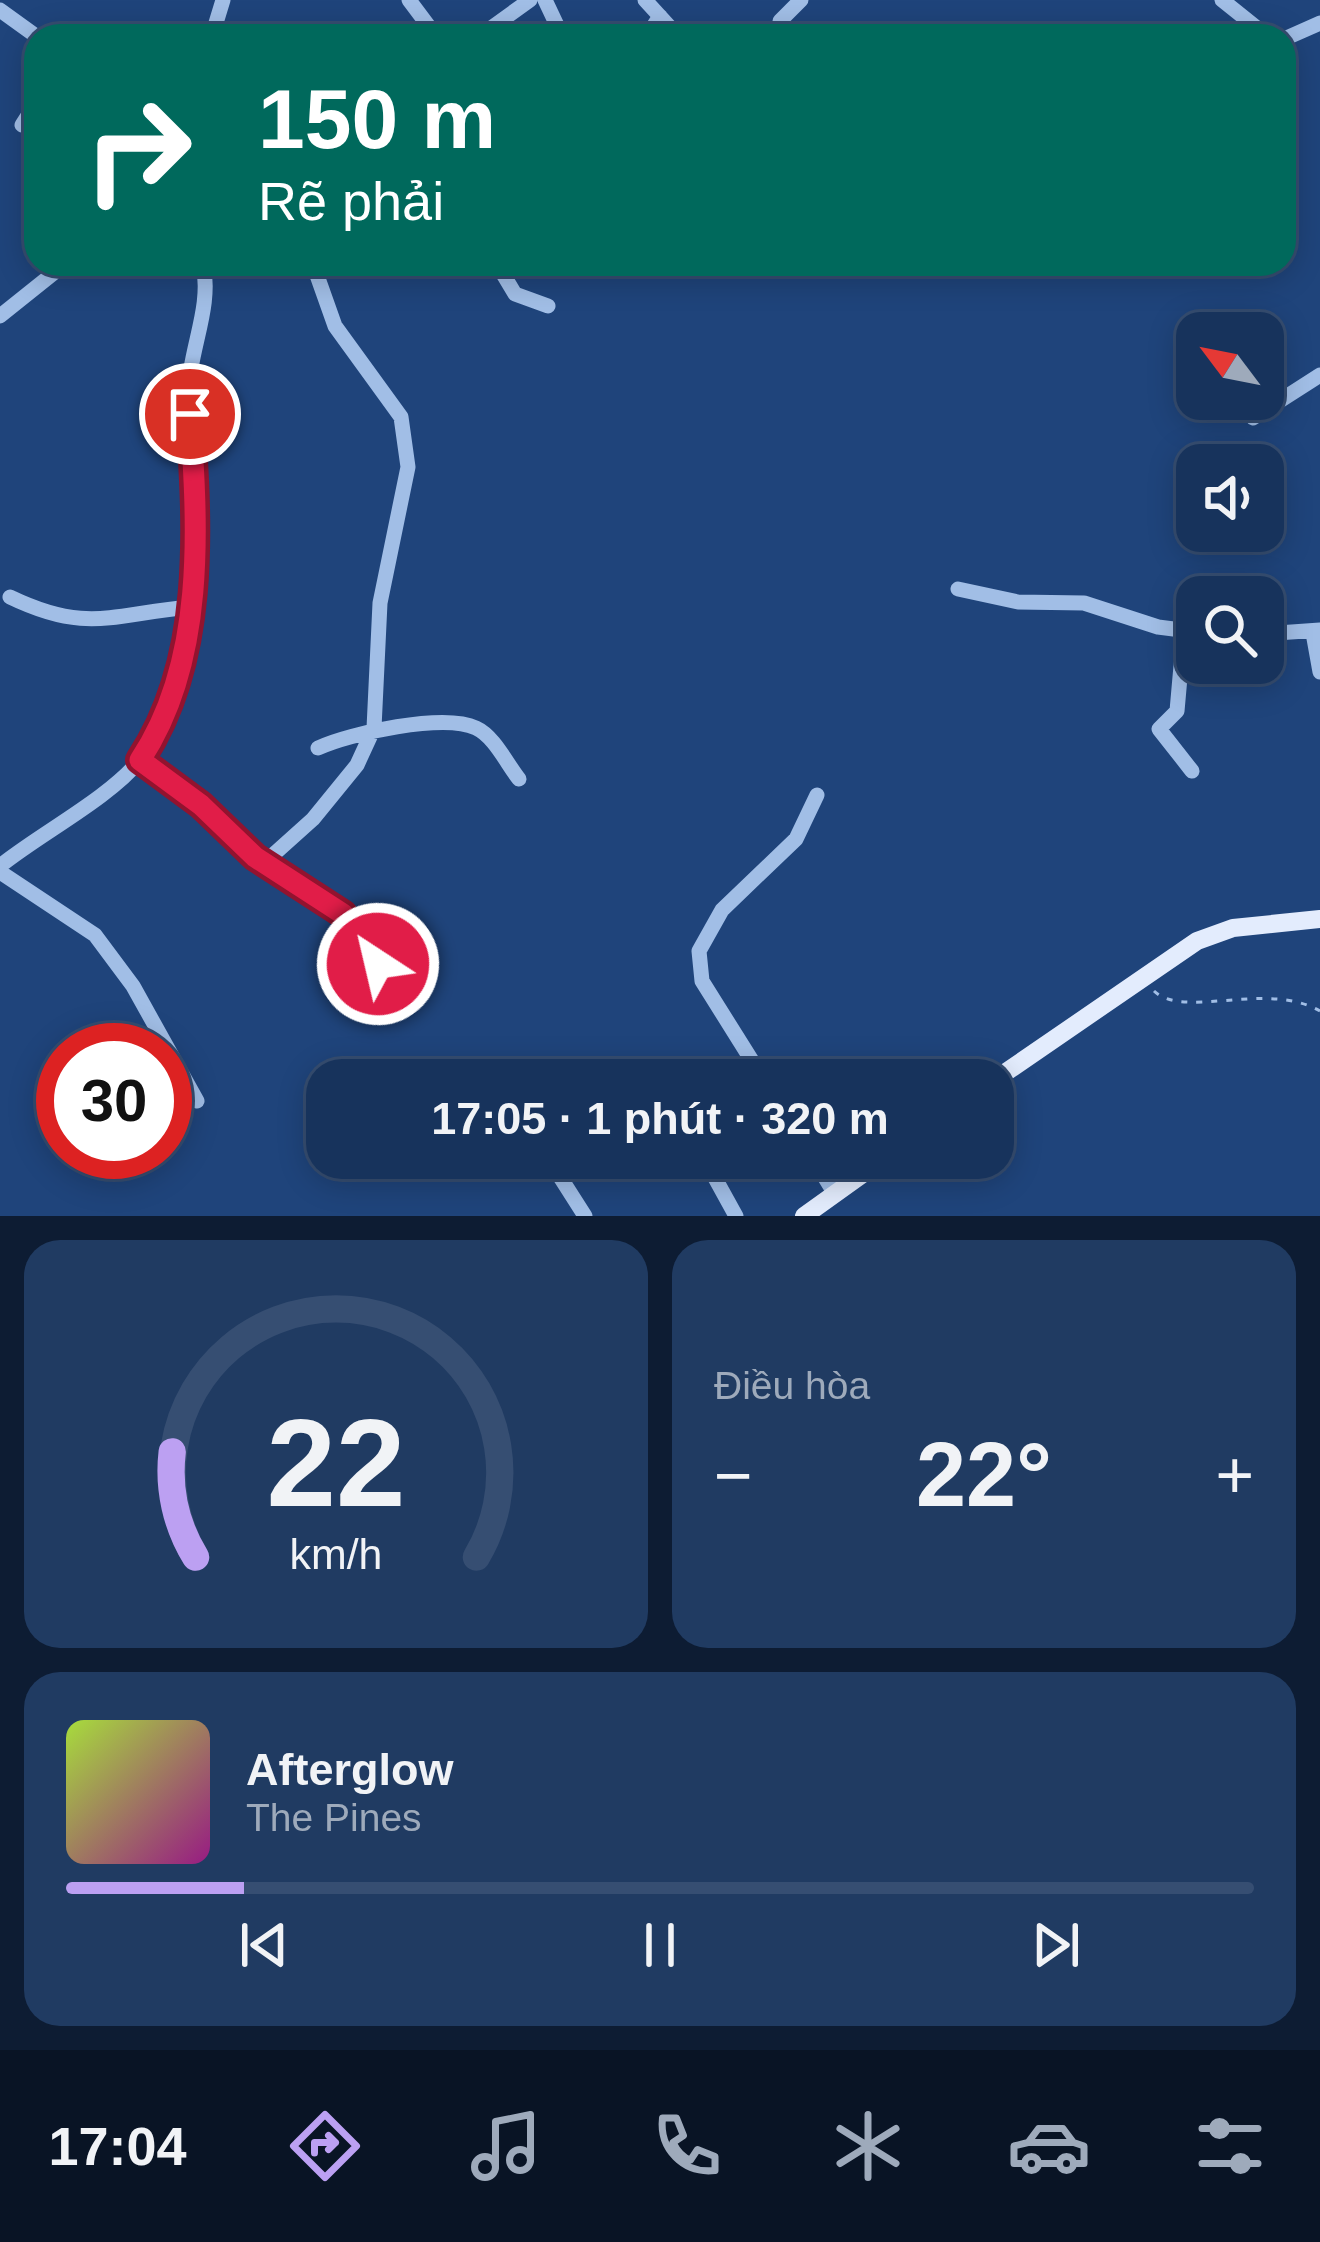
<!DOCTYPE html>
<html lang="vi">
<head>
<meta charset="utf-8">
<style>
  :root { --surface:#17335c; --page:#203b62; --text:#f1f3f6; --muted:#9eaabb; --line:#364e72; --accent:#bca0f2 }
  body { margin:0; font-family:Helvetica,sans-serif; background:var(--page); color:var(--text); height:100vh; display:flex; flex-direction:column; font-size:45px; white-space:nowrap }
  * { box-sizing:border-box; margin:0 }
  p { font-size:39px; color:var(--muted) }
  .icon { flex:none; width:66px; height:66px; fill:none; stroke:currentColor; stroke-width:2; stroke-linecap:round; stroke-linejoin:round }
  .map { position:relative; height:1216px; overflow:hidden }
  .side { display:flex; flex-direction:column; gap:24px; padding:24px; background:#0d1c33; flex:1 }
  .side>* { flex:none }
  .top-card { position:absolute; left:24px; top:24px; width:1272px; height:252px; border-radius:36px; box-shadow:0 6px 30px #0003,0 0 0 3px var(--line); background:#00695c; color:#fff; overflow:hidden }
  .needle { width:78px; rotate:302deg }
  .fabs { position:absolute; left:1176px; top:312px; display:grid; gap:24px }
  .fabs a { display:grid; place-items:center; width:108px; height:108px; border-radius:24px; background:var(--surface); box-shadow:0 6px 30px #0003,0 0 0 3px var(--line); font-size:60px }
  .speed { position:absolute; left:36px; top:1023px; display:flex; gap:24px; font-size:60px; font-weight:700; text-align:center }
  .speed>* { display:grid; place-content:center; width:156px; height:156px; border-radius:50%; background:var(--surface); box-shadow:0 6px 30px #0003,0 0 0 3px var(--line); line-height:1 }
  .speed .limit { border:18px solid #d22; background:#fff; color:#111 }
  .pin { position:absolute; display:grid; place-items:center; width:102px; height:102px; color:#fff; margin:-51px; border:6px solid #fff; border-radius:50%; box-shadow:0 3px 12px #0007 }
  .me { position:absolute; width:132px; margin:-66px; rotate:325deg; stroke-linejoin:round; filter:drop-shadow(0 0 9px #0008) }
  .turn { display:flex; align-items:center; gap:42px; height:252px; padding:0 36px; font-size:54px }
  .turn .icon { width:156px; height:156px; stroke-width:2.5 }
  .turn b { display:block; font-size:84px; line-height:102px }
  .big { font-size:90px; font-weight:600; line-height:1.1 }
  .side .card { flex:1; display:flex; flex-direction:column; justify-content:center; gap:18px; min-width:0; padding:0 42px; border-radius:36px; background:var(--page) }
  .side .dial { align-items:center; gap:0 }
  .dial svg { height:312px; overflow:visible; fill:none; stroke:var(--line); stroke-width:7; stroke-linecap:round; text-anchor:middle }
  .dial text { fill:var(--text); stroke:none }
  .song { display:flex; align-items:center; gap:36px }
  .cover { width:144px; height:144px; border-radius:18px; background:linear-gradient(135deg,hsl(80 70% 55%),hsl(310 70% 35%)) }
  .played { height:12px; border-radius:6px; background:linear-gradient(90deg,var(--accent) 15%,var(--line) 15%) }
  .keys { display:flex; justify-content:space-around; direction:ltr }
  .heat { display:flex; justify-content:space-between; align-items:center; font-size:66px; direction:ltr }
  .side .tiles { flex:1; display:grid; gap:24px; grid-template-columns:1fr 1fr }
  .card:last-child { grid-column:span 2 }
  .trip { position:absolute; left:306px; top:1059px; width:708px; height:120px; border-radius:36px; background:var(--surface); box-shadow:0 6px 30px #0003,0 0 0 3px var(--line); font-weight:600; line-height:120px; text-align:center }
  .menu { display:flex; height:192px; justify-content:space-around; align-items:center; background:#091425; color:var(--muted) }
  .menu .icon { width:84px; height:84px }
  .menu .active { color:var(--accent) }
  .menu b { font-size:54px; color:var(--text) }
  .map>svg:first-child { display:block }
</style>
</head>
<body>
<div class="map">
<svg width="1320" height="1216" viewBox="0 0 1320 1216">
  <rect width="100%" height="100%" fill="#1f447b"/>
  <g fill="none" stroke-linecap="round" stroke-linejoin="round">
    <path stroke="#a1bee6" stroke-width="3" stroke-dasharray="6 9" stroke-linecap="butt" d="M 1154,991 C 1184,1020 1266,980 1320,1011"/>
    <path stroke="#a1bee6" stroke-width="15" d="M 409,0 L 436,36
      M 545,0 L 562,36
      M 645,0 L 678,36
      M 1222,0 L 1267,36
      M 0,10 L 36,36
      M 780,21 L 801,0
      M 212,36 L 223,0
      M 480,36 L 530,0
      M 647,36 L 660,16
      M 1284,39 L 1320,23
      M 22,125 L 36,103
      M 497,264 L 515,294 L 548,306
      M 0,316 L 65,264
      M 1253,418 L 1320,375
      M 958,589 L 1018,602 L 1084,603 L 1158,627 L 1197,632
      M 10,597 C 87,634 112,614 191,607
      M 1184,632 L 1177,711 L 1159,729 L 1192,771
      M 1313,633 L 1320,672
      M 1263,634 L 1320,630
      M 318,748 C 350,733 444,713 476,728 C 494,736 507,764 519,779
      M 139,760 L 201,805 L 255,857 L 343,914 L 378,964
      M 264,863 L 313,819 L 357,765 L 374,728 L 380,603 L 408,467 L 401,417 L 335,326 L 313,264
      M 0,866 C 41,833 108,799 140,760 C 210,671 194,507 189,401 C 186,354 213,311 203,264
      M 0,872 L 95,935 L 133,986 L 197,1101
      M 764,1080 L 702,981 L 699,951 L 722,910 L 796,839 L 817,795
      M 548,1158 L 585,1216
      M 704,1158 L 736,1216
      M 813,1158 L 835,1194"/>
    <path stroke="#e3ecfd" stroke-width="18" d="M 993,1081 L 1197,941 L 1233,928 L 1320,919
      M 804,1216 L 885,1158"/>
  </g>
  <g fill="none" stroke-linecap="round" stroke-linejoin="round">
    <g stroke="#92132f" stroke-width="30">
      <path id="route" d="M 190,414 C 198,528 206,661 140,760 L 201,805 L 255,857 L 343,914 L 378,964"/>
    </g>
    <use href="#route" stroke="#e11d48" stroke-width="21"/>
  </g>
</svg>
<div class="fabs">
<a><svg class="needle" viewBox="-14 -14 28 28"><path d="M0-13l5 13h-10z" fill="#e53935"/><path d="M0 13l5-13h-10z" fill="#9eaabb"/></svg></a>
<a><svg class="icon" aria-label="sound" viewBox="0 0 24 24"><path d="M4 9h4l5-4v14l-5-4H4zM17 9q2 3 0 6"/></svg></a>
<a><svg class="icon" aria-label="search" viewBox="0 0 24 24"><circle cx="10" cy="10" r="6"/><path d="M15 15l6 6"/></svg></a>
</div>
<div class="speed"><div class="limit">30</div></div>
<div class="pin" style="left:190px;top:414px;background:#d93025"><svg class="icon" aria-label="arrive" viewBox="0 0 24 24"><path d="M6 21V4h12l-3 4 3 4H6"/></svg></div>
<svg class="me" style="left:378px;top:964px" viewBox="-20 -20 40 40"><circle r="17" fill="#e11d48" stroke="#fff" stroke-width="3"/><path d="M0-11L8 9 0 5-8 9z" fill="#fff"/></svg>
<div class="trip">17:05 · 1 phút · 320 m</div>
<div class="top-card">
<div class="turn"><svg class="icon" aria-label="right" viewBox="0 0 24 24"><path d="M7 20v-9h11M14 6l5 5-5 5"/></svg><div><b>150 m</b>Rẽ phải</div></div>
</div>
</div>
<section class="side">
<div class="tiles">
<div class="card dial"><svg viewBox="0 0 100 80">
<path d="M14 69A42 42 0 1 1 86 69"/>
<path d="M14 69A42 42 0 0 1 8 42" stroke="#bca0f2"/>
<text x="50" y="56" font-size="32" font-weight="700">22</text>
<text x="50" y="72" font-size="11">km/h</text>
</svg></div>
<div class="card"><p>Điều hòa</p>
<div class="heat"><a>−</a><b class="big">22°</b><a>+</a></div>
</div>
<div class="card">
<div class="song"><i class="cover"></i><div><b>Afterglow</b><p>The Pines</p></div></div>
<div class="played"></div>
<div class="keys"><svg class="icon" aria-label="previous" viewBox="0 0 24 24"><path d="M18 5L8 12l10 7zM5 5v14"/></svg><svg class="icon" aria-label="pause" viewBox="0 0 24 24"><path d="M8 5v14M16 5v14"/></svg><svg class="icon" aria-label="next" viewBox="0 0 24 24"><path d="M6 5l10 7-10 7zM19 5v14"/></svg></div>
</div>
</div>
</section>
<nav class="menu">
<b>17:04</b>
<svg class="icon active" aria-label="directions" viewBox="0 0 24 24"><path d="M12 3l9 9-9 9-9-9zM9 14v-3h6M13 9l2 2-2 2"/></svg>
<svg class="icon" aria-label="music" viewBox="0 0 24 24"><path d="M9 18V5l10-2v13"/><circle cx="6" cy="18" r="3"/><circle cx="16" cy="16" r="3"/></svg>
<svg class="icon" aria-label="phone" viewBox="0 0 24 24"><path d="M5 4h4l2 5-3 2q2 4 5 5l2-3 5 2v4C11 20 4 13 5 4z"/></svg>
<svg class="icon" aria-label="climate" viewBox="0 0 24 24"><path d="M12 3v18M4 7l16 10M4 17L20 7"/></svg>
<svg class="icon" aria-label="car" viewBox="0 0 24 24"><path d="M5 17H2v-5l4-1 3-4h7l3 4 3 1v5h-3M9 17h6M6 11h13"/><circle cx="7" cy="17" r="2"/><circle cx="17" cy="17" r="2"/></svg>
<svg class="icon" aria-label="filters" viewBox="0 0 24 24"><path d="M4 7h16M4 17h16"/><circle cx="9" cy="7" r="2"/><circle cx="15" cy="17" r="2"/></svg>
</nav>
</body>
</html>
